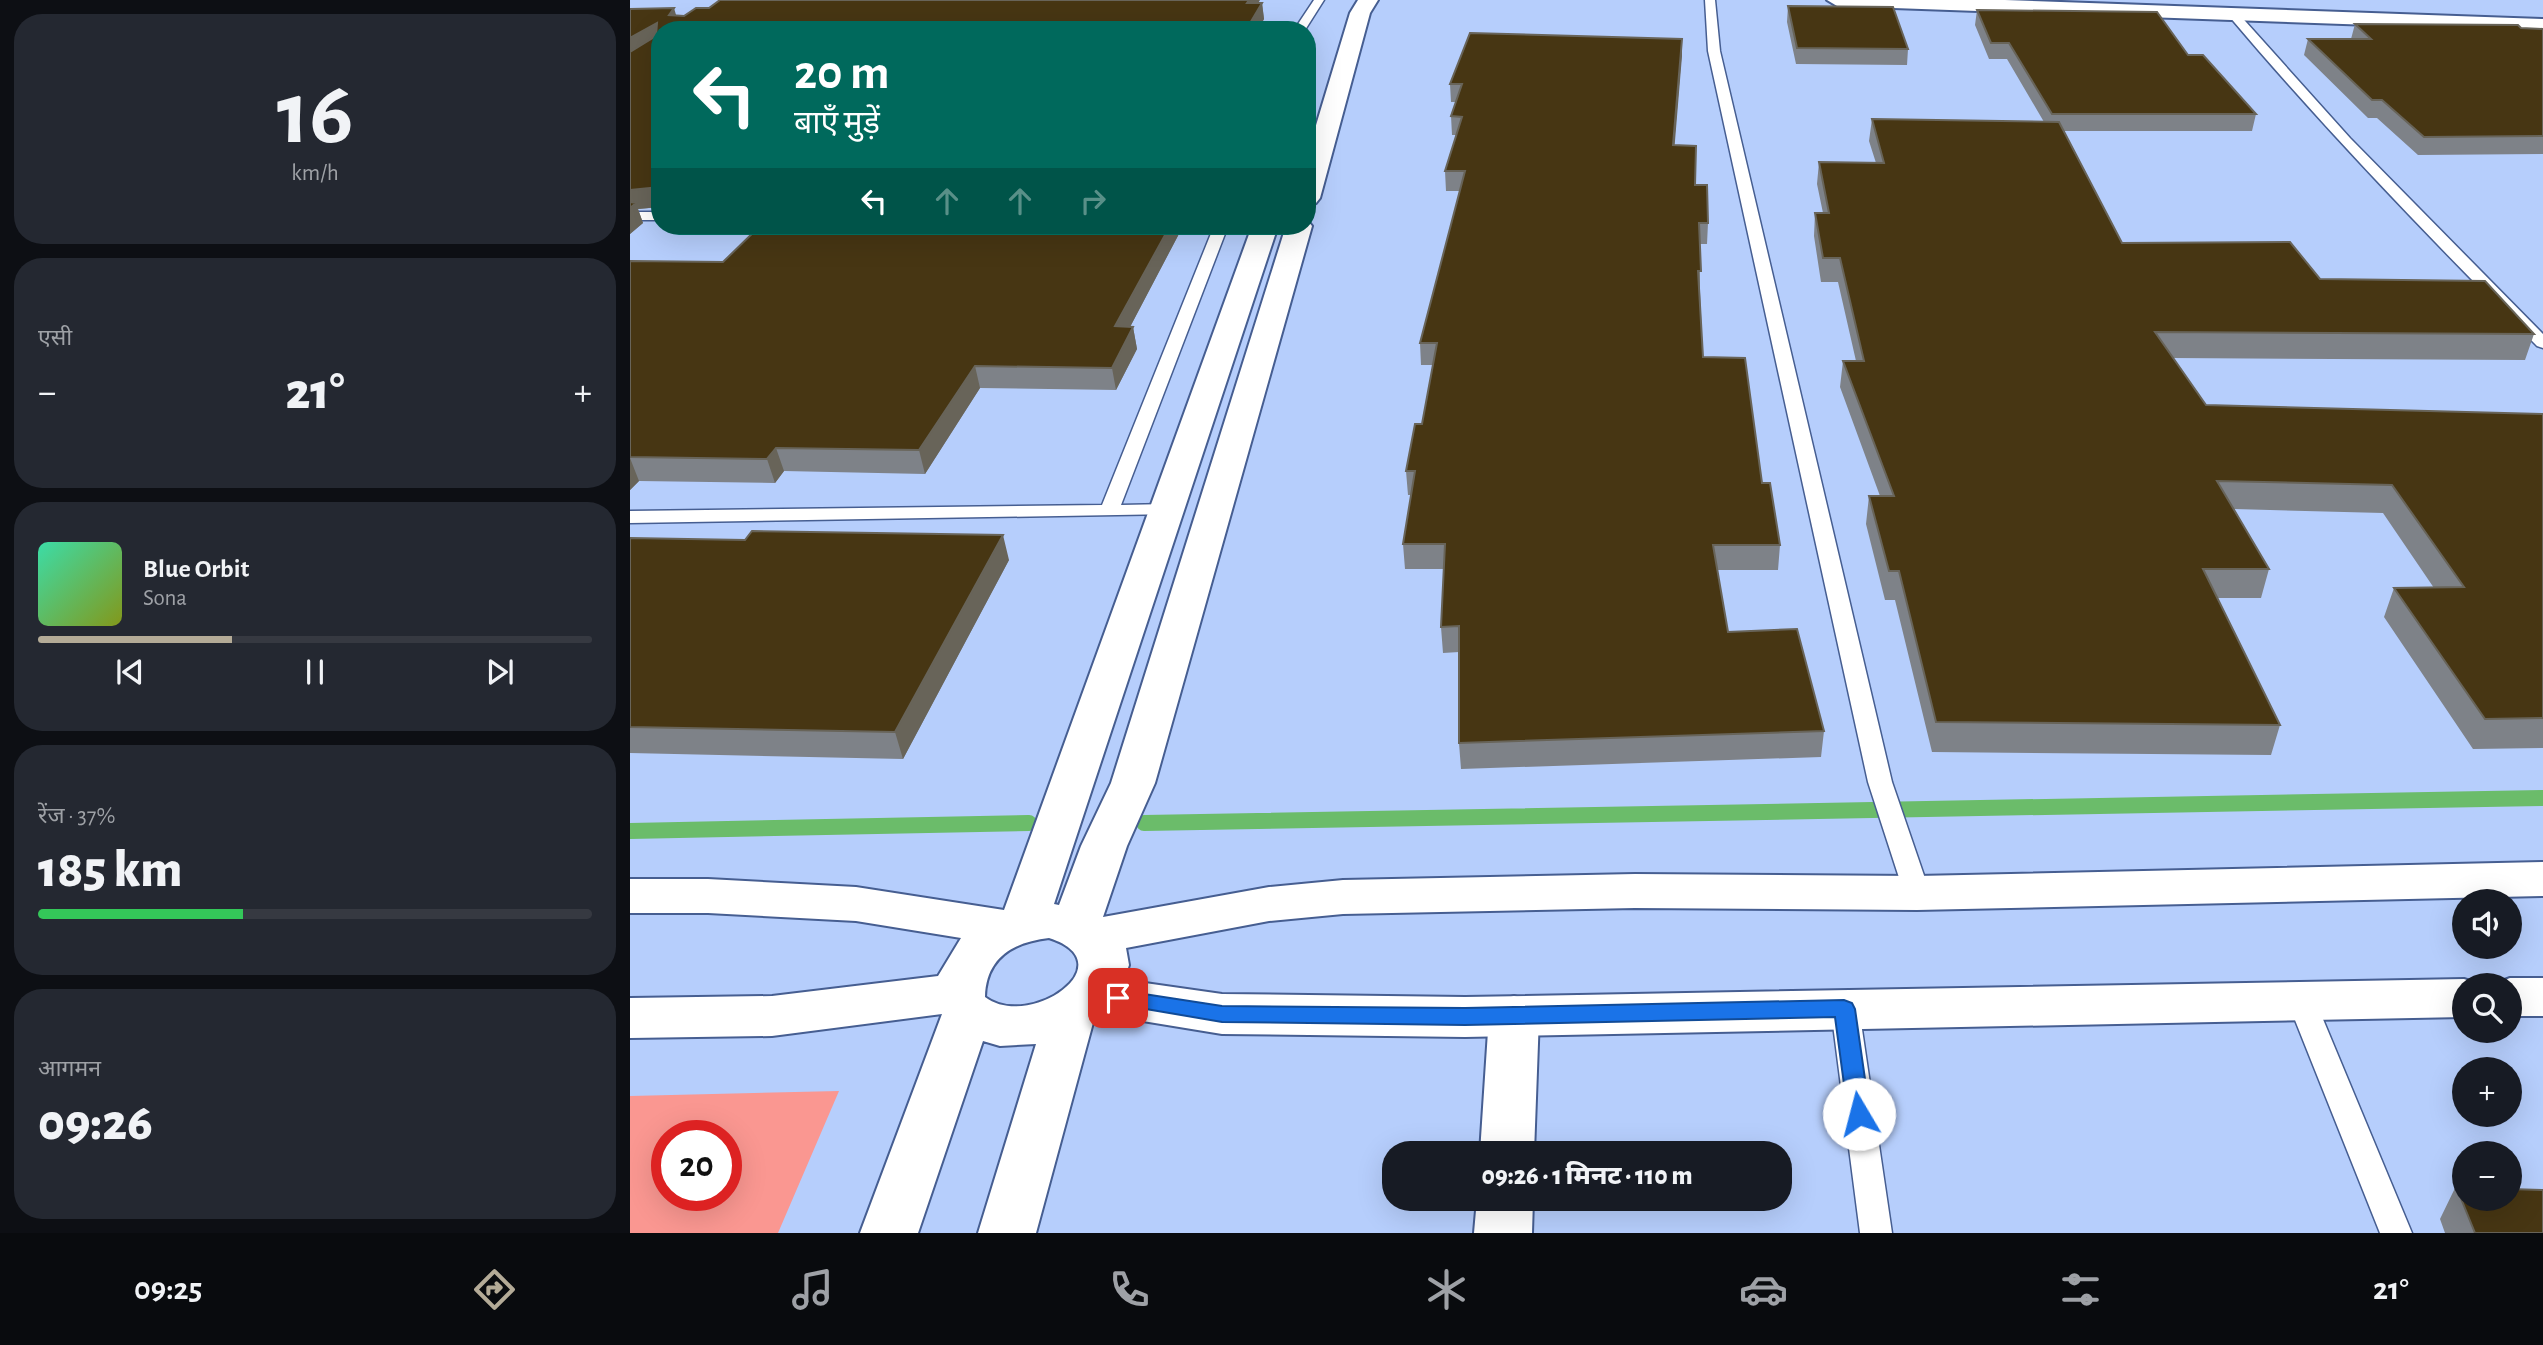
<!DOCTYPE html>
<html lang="hi">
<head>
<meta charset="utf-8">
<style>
  :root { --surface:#171b24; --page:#242831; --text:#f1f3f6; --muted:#9ea1a6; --line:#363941; --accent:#b4ab97 }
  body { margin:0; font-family:"Alegreya Sans","Noto Sans Devanagari",sans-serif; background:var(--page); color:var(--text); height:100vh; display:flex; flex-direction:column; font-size:26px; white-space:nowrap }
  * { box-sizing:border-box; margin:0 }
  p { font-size:23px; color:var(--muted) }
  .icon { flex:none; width:38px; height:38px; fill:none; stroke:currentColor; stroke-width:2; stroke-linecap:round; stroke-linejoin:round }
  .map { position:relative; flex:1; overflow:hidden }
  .drawer { display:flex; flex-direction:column; gap:14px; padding:14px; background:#0d0f14; width:630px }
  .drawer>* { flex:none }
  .guide { position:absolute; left:21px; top:21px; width:665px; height:214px; border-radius:28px; box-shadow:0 7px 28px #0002; background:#00695c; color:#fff; overflow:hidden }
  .fabs { position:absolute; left:1822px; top:889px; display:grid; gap:14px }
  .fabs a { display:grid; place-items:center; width:70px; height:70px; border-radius:50%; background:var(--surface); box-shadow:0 7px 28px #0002; font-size:35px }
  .speed { position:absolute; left:21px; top:1120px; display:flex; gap:14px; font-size:35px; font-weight:700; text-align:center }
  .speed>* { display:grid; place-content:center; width:91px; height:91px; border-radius:50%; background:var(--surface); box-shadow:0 7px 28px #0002; line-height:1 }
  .speed .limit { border:10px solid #d22; background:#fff; color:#111 }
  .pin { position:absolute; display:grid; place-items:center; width:60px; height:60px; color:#fff; margin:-30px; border-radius:14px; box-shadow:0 4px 10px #0006 }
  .me { position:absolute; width:77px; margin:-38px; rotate:352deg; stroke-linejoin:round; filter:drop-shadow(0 0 5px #0008) }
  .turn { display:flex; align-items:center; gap:24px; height:147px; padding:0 28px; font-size:32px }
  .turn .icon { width:91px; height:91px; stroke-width:2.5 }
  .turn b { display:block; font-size:49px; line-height:60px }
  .lanes { display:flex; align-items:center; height:66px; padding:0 28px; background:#0003; justify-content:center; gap:35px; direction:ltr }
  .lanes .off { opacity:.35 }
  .big { font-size:52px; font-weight:800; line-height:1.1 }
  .drawer .card { flex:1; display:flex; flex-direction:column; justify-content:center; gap:10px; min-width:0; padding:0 24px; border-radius:28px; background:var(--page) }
  .drawer .dial { align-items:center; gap:0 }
  .dial b { font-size:91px; line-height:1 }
  .song { display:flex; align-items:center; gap:21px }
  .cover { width:84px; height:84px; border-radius:10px; background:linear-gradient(135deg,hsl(160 70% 55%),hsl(70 70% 35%)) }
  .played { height:7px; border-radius:4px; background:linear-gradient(90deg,var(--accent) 35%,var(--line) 35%) }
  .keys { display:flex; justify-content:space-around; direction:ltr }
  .heat { display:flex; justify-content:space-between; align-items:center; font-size:38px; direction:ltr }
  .charge { height:10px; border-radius:5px; background:linear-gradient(90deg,#34c759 37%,var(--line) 0) }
  .trip { position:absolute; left:752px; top:1141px; width:410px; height:70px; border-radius:28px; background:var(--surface); box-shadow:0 7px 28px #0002; font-weight:800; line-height:70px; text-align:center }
  .menu { display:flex; height:112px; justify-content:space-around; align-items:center; background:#090b0e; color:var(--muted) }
  .menu .icon { width:49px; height:49px }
  .menu .current { color:var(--accent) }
  .menu b { font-size:32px; color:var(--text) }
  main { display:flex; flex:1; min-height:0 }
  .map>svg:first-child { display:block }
</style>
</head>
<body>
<main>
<section class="drawer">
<div class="card dial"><b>16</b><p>km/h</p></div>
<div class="card"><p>एसी</p>
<div class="heat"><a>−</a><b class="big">21°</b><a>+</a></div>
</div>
<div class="card">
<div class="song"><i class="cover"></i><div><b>Blue Orbit</b><p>Sona</p></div></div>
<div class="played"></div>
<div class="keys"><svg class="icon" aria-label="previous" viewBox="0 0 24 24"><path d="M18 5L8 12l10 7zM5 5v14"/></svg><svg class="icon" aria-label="pause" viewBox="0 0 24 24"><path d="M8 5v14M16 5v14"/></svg><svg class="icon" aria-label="next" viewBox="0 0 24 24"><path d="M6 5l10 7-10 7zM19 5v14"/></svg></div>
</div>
<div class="card"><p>रेंज · 37%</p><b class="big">185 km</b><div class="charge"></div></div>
<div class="card"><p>आगमन</p><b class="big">09:26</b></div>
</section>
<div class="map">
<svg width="1913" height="1233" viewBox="0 0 1913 1233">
  <rect width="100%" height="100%" fill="#b6cefc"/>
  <path fill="#fa9791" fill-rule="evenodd" d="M 209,1091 L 148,1233 L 0,1233 L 0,1096 ZM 37,1136 L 96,1136 L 96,1195 L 37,1195 Z"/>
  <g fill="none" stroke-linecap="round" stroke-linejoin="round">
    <path stroke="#6bbc6a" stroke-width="16" d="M 514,823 L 1913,798
      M 0,831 L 399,823"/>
    <g stroke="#465e91" stroke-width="3">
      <path id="lane" d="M 684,0 L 694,0 L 675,30 L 664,30 Z
        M 1075,0 L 1085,0 L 1090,51 L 1262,782 L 1300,893 L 1296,899 L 1287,902 L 1278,899 L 1274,893 L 1238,782 L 1078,51 Z
        M 1599,12 L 1607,12 L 1720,138 L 1913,334 L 1913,348 L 1907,346 C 1801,239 1696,131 1599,16 Z
        M 0,212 L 30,212 L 30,220 L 0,220 Z
        M 584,226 L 598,226 L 491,505 L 538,504 L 545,506 L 548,510 L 545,514 L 0,523 L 0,511 L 472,505 Z
        M 1671,990 L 1681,993 L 1685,1000 L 1782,1233 L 1750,1233 L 1657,1000 L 1661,993 Z
        M 1215,998 L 1225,1001 L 1229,1009 L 1262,1233 L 1230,1233 L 1201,1009 L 1205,1001 Z"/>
    </g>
    <g stroke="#465e91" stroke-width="4">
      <path id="street" d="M 1197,0 L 1375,0 L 1913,19 L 1913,31 L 1207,6 Z
        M 884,996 L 902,1002 L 909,1016 L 904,1153 L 850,1153 L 859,1016 L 866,1002 Z
        M 847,1199 L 903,1199 L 902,1233 L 844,1233 Z"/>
    </g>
    <g stroke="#465e91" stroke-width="4">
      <path id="secondary" d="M 728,0 L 748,0 L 740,13 L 690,198 L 686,203 L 677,206 L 677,155 L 720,13 Z
        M 677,220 L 682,226 L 525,783 L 497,846 L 473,917 L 639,887 L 713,880 L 1005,874 L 1287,876 L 1913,862 L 1913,896 L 1287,910 L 1005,908 L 713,914 L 639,921 L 496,948 L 499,965 L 494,980 L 592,994 L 835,997 L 1834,979 L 1852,985 L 1834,985 L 1834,1017 L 835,1037 L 592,1034 L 470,1014 L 464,1019 L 406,1233 L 348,1233 L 406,1044 L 370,1046 L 353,1041 L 288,1233 L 230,1233 L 312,1014 L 142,1036 L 0,1038 L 0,998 L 142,996 L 308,976 L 331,938 L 226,921 L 78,913 L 0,913 L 0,879 L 78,879 L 226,887 L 374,910 L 622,226 L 648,226 L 424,904 L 429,905 L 451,846 L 481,783 L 656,226 L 677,226 ZM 419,938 C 497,963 400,1031 355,997 C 356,957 384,942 419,938 Z
        M 1880,978 L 1913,978 L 1913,1016 L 1880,1016 L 1880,985 L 1861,985 Z"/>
    </g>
    <use href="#lane" fill="#fff" fill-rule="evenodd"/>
    <use href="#street" fill="#fff" fill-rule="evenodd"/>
    <use href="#secondary" fill="#fff" fill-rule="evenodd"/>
  </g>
  <path fill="#7e8288" d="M 632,3 L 634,19 L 628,30 L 30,30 L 30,207 L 8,209 L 13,223 L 0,234 L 0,9 L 54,16 Z
    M 1158,6 L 1278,49 L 1277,65 L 1166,64 L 1157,22 Z
    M 1347,10 L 1558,55 L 1626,114 L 1622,131 L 1434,131 L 1492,243 L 1690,279 L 1904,334 L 1895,360 L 1543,358 L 1576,405 L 1913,414 L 1913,748 L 1843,749 L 1754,617 L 1764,588 L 1804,588 L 1753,513 L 1604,509 L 1639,569 L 1631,598 L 1587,598 L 1650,725 L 1641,755 L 1302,752 L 1265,600 L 1255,600 L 1236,524 L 1239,496 L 1250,496 L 1210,387 L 1213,361 L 1226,361 L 1208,282 L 1191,282 L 1184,236 L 1185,213 L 1193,213 L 1187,184 L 1189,162 L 1246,163 L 1239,141 L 1242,119 L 1414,122 L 1377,59 L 1359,59 L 1345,25 Z
    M 1725,24 L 1913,29 L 1913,154 L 1788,155 L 1747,118 L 1738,118 L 1674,55 L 1678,39 L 1721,39 Z
    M 1052,39 L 1044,145 L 1065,185 L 1078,223 L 1077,244 L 1070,244 L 1070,292 L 1073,357 L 1132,483 L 1150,545 L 1148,570 L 1087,570 L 1098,632 L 1194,731 L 1191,757 L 831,769 L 829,743 L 829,652 L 813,653 L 811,627 L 814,569 L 775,569 L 773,544 L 781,495 L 778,495 L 776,471 L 792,424 L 803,365 L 791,365 L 790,343 L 830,191 L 816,191 L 815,171 L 826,135 L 822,135 L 821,116 L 826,102 L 821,102 L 820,84 Z
    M 551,230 L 500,327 L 503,327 L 507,349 L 486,390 L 350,388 L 295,474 L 154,471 L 145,483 L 9,481 L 0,490 L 0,261 L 93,262 Z
    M 0,538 L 379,560 L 273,759 L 0,753 Z
    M 1826,1186 L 1913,1233 L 1815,1233 L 1810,1219 Z"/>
  <path fill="#686459" d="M 619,0 L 630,0 L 619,19 L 617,3 Z
    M 632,3 L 634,19 L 628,30 L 616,30 Z
    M 44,8 L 49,25 L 39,15 Z
    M 27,23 L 30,33 L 0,58 L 0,38 Z
    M 1052,39 L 1052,56 L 1043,165 L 1043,145 Z
    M 24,187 L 30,203 L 30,207 L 8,209 L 13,223 L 0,234 L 0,190 Z
    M 540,226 L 551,226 L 551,230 L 489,348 L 485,326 Z
    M 503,327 L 507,349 L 486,390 L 482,368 Z
    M 345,366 L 350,388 L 295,474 L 289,450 Z
    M 146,448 L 154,471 L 145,483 L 137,459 Z
    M 0,458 L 9,481 L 0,490 Z
    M 373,535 L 379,560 L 273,759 L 265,732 Z"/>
  <path fill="#473613" stroke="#686459" stroke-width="2" d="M 90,0 L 619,0 L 617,3 L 632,3 L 616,30 L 30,30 L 30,187 L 0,190 L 0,52 L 26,36 L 27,23 L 0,38 L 0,9 L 44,8 L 39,15 L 54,16 L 66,8 L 79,8 Z
    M 1158,6 L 1263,7 L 1278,49 L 1167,48 Z
    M 1347,10 L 1527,12 L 1558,55 L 1573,55 L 1626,114 L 1422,114 L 1379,43 L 1361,43 Z
    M 1725,24 L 1888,25 L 1891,28 L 1913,29 L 1913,136 L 1794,137 L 1752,100 L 1742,100 L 1678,39 L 1741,39 Z
    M 840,33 L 1052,39 L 1043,145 L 1066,146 L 1065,185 L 1077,185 L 1078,223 L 1069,223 L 1071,271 L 1068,271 L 1073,357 L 1115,358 L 1132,483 L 1140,483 L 1150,545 L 1083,545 L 1098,632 L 1167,629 L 1194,731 L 829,743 L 829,626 L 811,627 L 815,544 L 773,544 L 785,471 L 776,471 L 785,424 L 792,424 L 807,343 L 790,343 L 835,171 L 815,171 L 832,117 L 821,116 L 832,84 L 820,84 Z
    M 1242,119 L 1429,122 L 1492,243 L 1660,242 L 1690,279 L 1855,281 L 1904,334 L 1525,332 L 1576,405 L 1913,414 L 1913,718 L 1855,719 L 1764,588 L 1834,587 L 1762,485 L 1587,481 L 1639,569 L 1573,569 L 1650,725 L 1306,722 L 1269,571 L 1259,571 L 1239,496 L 1264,496 L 1213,361 L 1234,361 L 1210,258 L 1193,258 L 1185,213 L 1199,213 L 1189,162 L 1254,163 Z
    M 0,202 L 6,203 L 0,208 Z
    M 130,226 L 540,226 L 485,326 L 503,327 L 482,368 L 345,366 L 289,450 L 146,448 L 137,459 L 0,457 L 0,261 L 93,262 Z
    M 122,531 L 373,535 L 265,732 L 0,727 L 0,538 L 115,540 Z
    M 1826,1186 L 1834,1187 L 1834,1199 L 1880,1199 L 1880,1189 L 1913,1190 L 1913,1233 L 1845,1233 Z"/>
  <path fill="#1a73e8" stroke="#114b97" stroke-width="2" d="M 488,990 L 592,1006 L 835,1008 L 1214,1000 L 1222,1003 L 1225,1009 L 1240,1114 L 1237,1121 L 1229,1123 L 1221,1121 L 1218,1114 L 1205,1017 L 835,1025 L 592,1022 L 481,1003 L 478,998 L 481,992 Z"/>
</svg>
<div class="fabs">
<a><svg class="icon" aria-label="sound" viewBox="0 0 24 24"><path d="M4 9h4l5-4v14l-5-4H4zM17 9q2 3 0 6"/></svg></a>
<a><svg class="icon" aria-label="search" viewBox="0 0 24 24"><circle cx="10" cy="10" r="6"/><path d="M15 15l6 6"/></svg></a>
<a>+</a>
<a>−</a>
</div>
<div class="speed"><div class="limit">20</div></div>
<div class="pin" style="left:488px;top:998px;background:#d93025"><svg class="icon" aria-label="arrive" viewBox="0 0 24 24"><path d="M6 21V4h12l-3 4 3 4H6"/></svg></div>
<svg class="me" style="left:1229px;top:1114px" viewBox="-20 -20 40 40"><circle r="19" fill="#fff"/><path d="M0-13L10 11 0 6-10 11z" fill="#1a73e8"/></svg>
<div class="trip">09:26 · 1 मिनट · 110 m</div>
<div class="guide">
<div class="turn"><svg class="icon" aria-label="left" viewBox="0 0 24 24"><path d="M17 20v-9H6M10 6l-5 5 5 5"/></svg><div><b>20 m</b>बाएँ मुड़ें</div></div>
<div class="lanes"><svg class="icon" aria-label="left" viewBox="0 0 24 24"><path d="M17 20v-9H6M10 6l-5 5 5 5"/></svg><svg class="icon off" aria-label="ahead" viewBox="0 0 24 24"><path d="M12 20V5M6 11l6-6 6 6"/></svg><svg class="icon off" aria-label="ahead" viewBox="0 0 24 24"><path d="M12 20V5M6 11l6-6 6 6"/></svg><svg class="icon off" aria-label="right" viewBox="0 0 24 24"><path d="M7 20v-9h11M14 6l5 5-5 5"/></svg></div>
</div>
</div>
</main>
<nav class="menu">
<b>09:25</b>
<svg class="icon current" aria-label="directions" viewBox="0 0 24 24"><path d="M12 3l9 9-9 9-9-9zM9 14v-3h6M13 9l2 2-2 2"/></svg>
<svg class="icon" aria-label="music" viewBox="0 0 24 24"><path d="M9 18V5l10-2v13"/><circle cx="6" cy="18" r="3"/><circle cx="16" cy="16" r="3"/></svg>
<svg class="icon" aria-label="phone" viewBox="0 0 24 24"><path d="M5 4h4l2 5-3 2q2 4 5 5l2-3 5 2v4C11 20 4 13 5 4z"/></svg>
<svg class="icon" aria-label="climate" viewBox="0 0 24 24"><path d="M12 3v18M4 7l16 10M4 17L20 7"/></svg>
<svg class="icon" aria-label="car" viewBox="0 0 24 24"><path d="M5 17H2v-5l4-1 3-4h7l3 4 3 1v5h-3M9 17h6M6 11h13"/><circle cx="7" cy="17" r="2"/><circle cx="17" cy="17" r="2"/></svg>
<svg class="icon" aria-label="filters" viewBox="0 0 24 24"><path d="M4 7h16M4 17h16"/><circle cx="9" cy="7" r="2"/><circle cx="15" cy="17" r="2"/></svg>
<b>21°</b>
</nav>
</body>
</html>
